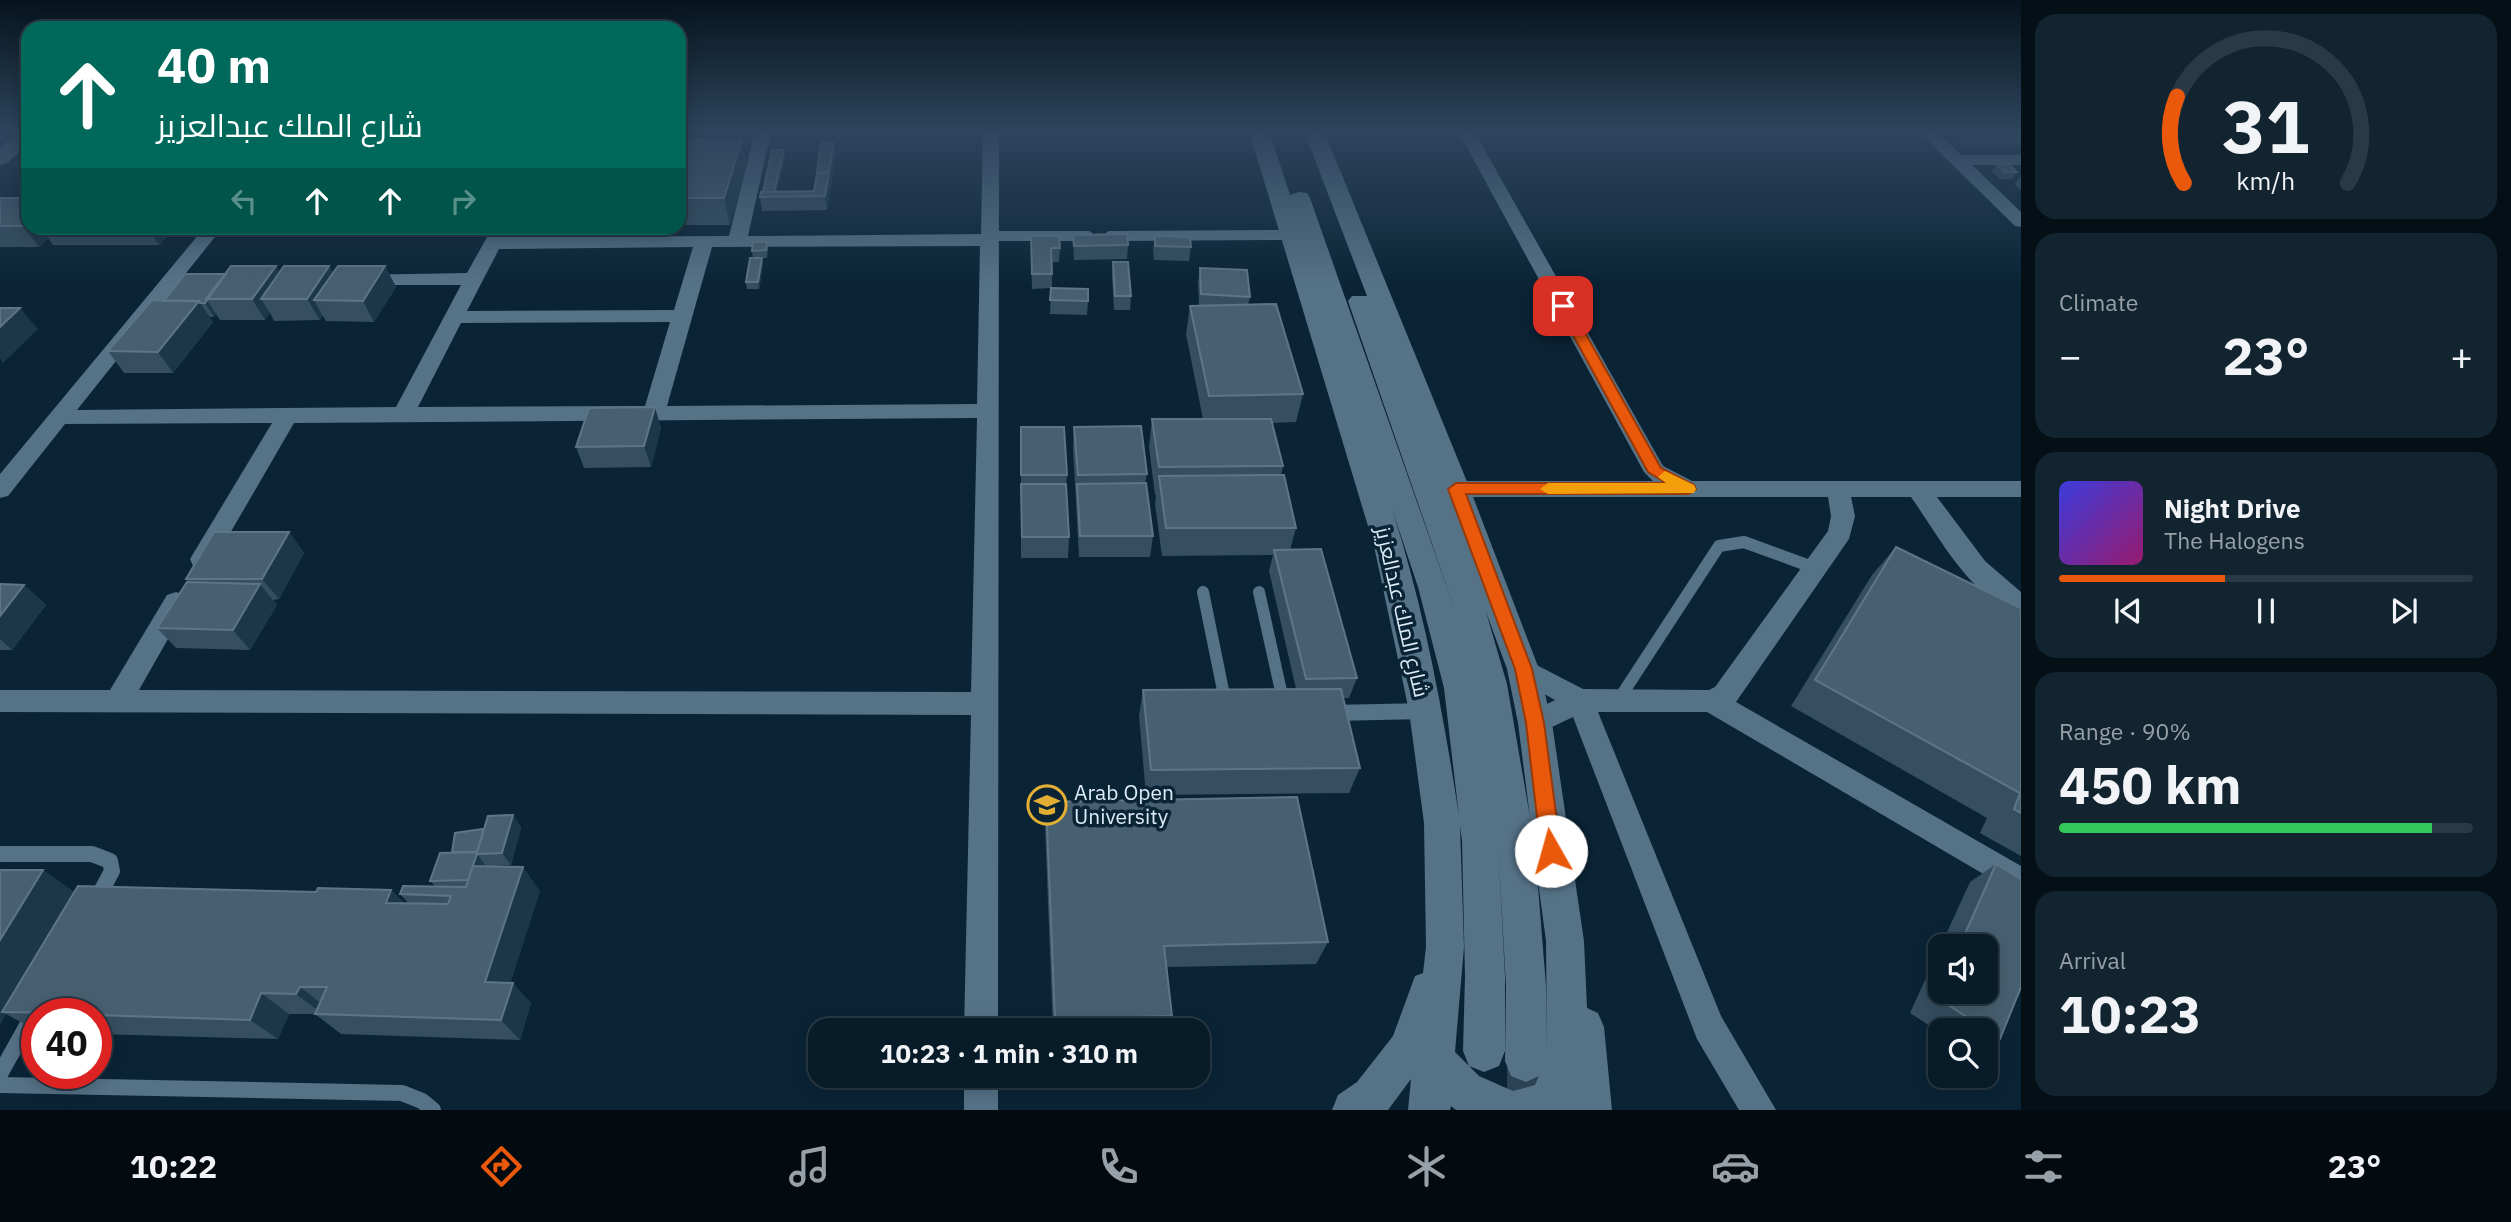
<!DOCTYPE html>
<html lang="en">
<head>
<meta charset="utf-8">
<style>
  :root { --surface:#081b28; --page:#112430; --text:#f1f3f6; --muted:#98a1a8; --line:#293945; --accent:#ea580c }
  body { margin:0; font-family:"IBM Plex Sans",Cairo,sans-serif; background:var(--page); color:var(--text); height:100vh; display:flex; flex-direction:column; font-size:26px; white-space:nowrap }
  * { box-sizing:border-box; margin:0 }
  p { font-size:23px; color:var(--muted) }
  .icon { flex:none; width:38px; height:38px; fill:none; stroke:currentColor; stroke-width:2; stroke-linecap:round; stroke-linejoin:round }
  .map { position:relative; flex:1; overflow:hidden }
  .panel { display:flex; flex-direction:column; gap:14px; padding:14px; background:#040f16; width:490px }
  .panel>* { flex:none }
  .guide { position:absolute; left:21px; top:21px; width:665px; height:214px; border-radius:21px; box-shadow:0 4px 18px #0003,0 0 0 2px var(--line); background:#00695c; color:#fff; overflow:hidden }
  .tools { position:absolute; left:1928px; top:934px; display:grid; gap:14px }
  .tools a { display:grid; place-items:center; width:70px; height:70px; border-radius:14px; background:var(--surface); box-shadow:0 4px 18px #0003,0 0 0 2px var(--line); font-size:35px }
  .speed { position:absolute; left:21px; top:998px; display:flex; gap:14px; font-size:35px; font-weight:700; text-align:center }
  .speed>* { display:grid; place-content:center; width:91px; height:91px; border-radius:50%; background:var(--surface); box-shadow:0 4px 18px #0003,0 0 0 2px var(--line); line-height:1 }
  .speed .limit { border:10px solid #d22; background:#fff; color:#111 }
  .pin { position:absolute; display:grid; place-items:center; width:60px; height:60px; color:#fff; margin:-30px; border-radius:14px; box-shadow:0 4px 10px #0006 }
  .me { position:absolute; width:77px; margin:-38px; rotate:353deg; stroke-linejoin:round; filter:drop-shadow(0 0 5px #0008) }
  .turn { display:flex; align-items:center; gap:24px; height:147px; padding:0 21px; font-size:32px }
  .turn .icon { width:91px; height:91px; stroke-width:2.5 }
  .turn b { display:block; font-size:49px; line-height:60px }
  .lanes { display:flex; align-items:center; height:66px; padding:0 21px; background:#0003; justify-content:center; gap:35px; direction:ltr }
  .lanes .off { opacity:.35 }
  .big { font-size:52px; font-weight:700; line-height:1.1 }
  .panel .card { flex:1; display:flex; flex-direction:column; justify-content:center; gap:10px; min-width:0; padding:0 24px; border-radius:21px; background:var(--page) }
  .panel .dial { align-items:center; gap:0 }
  .dial svg { height:182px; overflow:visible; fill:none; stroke:var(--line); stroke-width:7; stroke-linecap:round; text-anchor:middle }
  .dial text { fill:var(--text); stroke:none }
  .song { display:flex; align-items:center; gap:21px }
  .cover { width:84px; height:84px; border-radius:10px; background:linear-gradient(135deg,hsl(240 70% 55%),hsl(320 70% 35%)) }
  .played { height:7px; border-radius:4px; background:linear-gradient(90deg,var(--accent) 40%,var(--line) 40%) }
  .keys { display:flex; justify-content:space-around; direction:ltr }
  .heat { display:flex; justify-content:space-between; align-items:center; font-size:38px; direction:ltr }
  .charge { height:10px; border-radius:5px; background:linear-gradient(90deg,#34c759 90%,var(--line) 0) }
  .trip { position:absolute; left:808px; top:1018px; width:402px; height:70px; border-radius:21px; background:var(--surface); box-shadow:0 4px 18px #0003,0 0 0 2px var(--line); font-weight:700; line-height:70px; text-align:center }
  .dock { display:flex; height:112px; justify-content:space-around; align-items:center; background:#030b10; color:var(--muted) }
  .dock .icon { width:49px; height:49px }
  .dock .current { color:var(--accent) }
  .dock b { font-size:32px; color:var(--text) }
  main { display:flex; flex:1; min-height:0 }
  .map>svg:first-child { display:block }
</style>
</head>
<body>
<main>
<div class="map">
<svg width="2021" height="1110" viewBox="0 0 2021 1110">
  <rect width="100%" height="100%" fill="#0a2436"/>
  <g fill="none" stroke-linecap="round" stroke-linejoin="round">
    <path stroke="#2a4253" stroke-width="38" stroke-dasharray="38 18" stroke-linecap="butt" d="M 1526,1061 L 1526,1110"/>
    <path stroke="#567287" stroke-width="10" d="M 990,236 L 1088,236
      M 1110,236 L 1291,235"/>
    <path stroke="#567287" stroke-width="12" d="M 1203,592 L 1225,700
      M 1259,592 L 1283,700
      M 1619,699 L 1719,546 L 1744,542 L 1815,568"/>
    <path stroke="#567287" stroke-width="16" d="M 1225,699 L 1226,705
      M 1283,699 L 1284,704
      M 1332,713 L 1426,711
      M 0,854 L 92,854 L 110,861 L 112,871 L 97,899
      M 0,1074 L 34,1013
      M 0,1085 L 402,1093 L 422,1101 L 433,1110"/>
    <path fill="#567287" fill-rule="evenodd" d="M 755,131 L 771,131 L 748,236 L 981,234 L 983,131 L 999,131 L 998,1031 L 964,1031 L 971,715 L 0,712 L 0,690 L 110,690 L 167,595 L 176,592 L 185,595 L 189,602 L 139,690 L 971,692 L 977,418 L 294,423 L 211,566 L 202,568 L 193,566 L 190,559 L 272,423 L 65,424 L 8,496 L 0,498 L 0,474 L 204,228 L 222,228 L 77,410 L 396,407 L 461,285 L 359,285 L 349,279 L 352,275 L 467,273 L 492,228 L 508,228 L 505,237 L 729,236 ZM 980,246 L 977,404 L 667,406 L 712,247 ZM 693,247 L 674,310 L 467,311 L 499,249 ZM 670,322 L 645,406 L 418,407 L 461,323 Z
      M 1458,131 L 1474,131 L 1663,466 L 1692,481 L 2021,481 L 2021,497 L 1937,497 L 1985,561 L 2021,592 L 2021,615 C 1971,599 1940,538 1911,497 L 1851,497 L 1855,516 L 1849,539 L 1736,702 L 2021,866 L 2021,896 L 1707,712 L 1598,712 L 1721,1016 L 1776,1110 L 1739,1110 L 1697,1039 L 1573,717 L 1535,735 L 1525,731 L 1521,723 L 1525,715 L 1555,700 L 1514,677 L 1510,669 L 1514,661 L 1523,658 L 1583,689 L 1709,690 L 1715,687 L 1828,531 L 1831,516 L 1828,497 L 1456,497 L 1448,495 L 1444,489 L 1448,483 L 1456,481 L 1653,481 L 1644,472 Z
      M 1918,131 L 1936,131 L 1961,155 L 2021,155 L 2021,165 L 1972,165 L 2021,212 L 2021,227 L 2015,226 Z
      M 964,1076 L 998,1076 L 998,1110 L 964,1110 Z"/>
    <path fill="#567287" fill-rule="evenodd" d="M 19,131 L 28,131 L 28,145 L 7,163 L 0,165 L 0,148 Z
      M 1249,131 L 1269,131 L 1290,195 L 1299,192 L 1307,193 L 1310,198 L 1456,613 L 1348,301 L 1352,296 L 1367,296 L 1304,131 L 1324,131 L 1470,489 L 1539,669 L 1552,723 L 1584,941 L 1587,1008 L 1598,1013 L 1604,1027 L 1612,1110 L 1456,1110 L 1451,1106 L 1450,1110 L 1408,1110 L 1411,1079 L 1388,1110 L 1332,1110 L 1338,1095 L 1357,1082 L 1393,1036 L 1415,976 L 1423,973 L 1426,947 L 1424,823 L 1409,711 L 1374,546 ZM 1391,506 L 1418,587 L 1444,688 L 1459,816 C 1443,712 1424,607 1391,506 ZM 1486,612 L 1507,669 L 1518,723 L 1530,817 L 1507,684 ZM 1460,826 L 1462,841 L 1465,976 L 1463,1051 L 1469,1066 L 1484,1072 L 1499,1066 L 1505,1051 L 1505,976 L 1498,843 L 1506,986 L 1505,1061 L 1511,1076 L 1526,1082 L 1539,1076 L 1535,1085 L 1513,1091 L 1479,1076 L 1455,1052 L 1464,947 ZM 1537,874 L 1546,941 L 1547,1052 L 1546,986 Z"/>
  </g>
  <path fill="#354f61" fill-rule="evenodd" d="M 1953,131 L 2021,131 L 2021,145 L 1966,145 Z
    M 679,139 L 747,165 L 730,225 L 679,225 Z
    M 784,150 L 785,156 L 777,192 L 814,191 L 817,172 L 835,157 L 827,210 L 762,211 L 760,197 L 763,192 Z
    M 1997,164 L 2017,172 L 2012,179 L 2000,179 L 1992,171 Z
    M 2020,177 L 2021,177 L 2021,190 L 2015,184 Z
    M 0,198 L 28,228 L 175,228 L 159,245 L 53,245 L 48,238 L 39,247 L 0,247 Z
    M 1073,235 L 1128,245 L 1127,259 L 1074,260 Z
    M 1031,236 L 1060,248 L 1059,262 L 1052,262 L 1052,288 L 1088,301 L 1087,315 L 1050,314 L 1051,288 L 1032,289 Z
    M 1155,236 L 1191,247 L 1189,261 L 1154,260 L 1153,250 Z
    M 767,242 L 768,249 L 767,258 L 762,258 L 763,265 L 759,289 L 747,289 L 746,282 L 753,258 L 752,251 Z
    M 1113,262 L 1131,296 L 1130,310 L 1114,310 L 1112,276 Z
    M 329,266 L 333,273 L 385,266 L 396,287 L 374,322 L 326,321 L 322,315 L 320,320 L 274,321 L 270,313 L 265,320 L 220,320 L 216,314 L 214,317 L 209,317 L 213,322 L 173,373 L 124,373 L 108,351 L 164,301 L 280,272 Z
    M 1200,268 L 1250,297 L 1248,305 L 1303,394 L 1296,422 L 1272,423 L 1283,466 L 1281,475 L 1296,528 L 1290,550 L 1357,678 L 1349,698 L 1343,698 L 1360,768 L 1349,793 L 1146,795 L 1139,716 L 1143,690 L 1296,689 L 1269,571 L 1273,555 L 1162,556 L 1155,504 L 1156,495 L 1155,495 L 1149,447 L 1152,419 L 1203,419 L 1186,334 L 1190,306 L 1199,306 L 1198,282 Z
    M 1021,427 L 1067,475 L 1066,486 L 1069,537 L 1068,558 L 1021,558 Z
    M 1074,427 L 1147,474 L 1145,483 L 1153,536 L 1150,557 L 1079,557 L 1073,448 Z
    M 661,428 L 651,467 L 584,468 L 576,447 Z
    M 289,532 L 304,553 L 279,599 L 273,600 L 277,605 L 250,650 L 176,648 L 157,628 L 188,582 L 186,579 Z
    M 1896,547 L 2021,608 L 2021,856 L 1980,833 L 1987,818 L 1791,706 L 1872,575 Z
    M 0,584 L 24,585 L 46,605 L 12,650 L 0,650 Z
    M 1046,802 L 1328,942 L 1316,964 L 1167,967 L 1172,1016 L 1168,1031 L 1053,1031 L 1045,826 Z
    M 513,815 L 521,828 L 511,865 L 486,866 L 540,891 L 510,983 L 531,1003 L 520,1040 L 341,1034 L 315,1014 L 289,1014 L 278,1039 L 96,1034 L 96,1013 L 37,1013 L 37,1031 L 6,1014 L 0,1024 L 0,870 L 43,870 L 74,892 L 316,892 L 391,890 L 404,903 L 408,903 L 400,894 L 435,886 L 430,881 L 452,852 L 483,829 L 484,830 Z
    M 1996,864 L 2000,1039 L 1986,1046 L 1986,1031 L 1941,1031 L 1941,1033 L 1910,1013 L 1970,882 ZM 1941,947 L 1986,947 L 1941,992 Z"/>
  <path fill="#1c3749" d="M 742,139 L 747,165 L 730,225 L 724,198 Z
    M 834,143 L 835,157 L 831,185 L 829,172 Z
    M 784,150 L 785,156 L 776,197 L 774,197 Z
    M 829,173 L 831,187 L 827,210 L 825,196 Z
    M 28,221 L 28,228 L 40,228 L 48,238 L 39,247 L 23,226 Z
    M 148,228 L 175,228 L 159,245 Z
    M 762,258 L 763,265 L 759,289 L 758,282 Z
    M 276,266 L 288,287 L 261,299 L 270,313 L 265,320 L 252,299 Z
    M 329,266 L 340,287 L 314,300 L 322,315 L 320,320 L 307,299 Z
    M 385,266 L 396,287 L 374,322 L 363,301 Z
    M 207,300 L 216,314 L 214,317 L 205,303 Z
    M 199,301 L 213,322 L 173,373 L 158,352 Z
    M 20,308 L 38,329 L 3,363 L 0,359 L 0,327 Z
    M 655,407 L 661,428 L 651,467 L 644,446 Z
    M 289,532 L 304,553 L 279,599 L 262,579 Z
    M 260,584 L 277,605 L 250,650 L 233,630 Z
    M 24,585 L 46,605 L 12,650 L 0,639 L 0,616 Z
    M 513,815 L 521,828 L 511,865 L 502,853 Z
    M 477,854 L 486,866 L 468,880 Z
    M 523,867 L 540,891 L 504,1003 L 485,982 Z
    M 43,870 L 76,893 L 2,1012 L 6,1014 L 0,1024 L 0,940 Z
    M 391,890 L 413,912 L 386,903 Z
    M 513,983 L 531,1003 L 520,1040 L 501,1020 Z
    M 300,987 L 326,1007 L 323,1014 L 296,994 Z
    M 261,993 L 289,1014 L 278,1039 L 250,1020 Z"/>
  <path fill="#476071" stroke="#5e7586" stroke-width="2" d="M 679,139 L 742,139 L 724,198 L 679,198 Z
    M 821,143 L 834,143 L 829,172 L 817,172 Z
    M 772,150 L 784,150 L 774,192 L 763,192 Z
    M 1997,164 L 2009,164 L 2017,172 L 2005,172 Z
    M 829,173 L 825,196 L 760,197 L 761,192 L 814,191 L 817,174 Z
    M 0,198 L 28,198 L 28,221 L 23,226 L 0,226 Z
    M 1127,234 L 1128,245 L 1074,246 L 1073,235 Z
    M 1031,236 L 1059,236 L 1060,248 L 1051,248 L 1052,274 L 1032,274 Z
    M 1155,236 L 1190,237 L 1191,247 L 1155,246 Z
    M 753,242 L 767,242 L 766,250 L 752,251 Z
    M 750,258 L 762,258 L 758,282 L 746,282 Z
    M 1113,262 L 1128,262 L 1131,296 L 1115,296 Z
    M 231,266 L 276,266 L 252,299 L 206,299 Z
    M 284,266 L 329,266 L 307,299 L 261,299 Z
    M 338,266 L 385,266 L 363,301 L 314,300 Z
    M 1200,268 L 1247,270 L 1250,297 L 1201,294 Z
    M 185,274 L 226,274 L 205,303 L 200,303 L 199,301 L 164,301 Z
    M 1051,288 L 1088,289 L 1088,301 L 1050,300 Z
    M 152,300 L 199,301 L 158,352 L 108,351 Z
    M 1276,304 L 1303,394 L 1209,396 L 1190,306 Z
    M 0,308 L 20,308 L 0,327 Z
    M 655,407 L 644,446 L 576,447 L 589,408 Z
    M 1152,419 L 1271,419 L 1283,466 L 1159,467 Z
    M 1141,426 L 1147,474 L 1078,475 L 1074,427 Z
    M 1021,427 L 1064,427 L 1067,475 L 1021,475 Z
    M 1284,475 L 1296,528 L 1166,528 L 1159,476 Z
    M 1146,483 L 1153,536 L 1080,536 L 1077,484 Z
    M 1021,484 L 1066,484 L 1069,537 L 1022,537 Z
    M 214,532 L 289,532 L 262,579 L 186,579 Z
    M 1896,547 L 2021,608 L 2021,813 L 2014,809 L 2020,793 L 1815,680 Z
    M 1321,549 L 1357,678 L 1306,679 L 1274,550 Z
    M 187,582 L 260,584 L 233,630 L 157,628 Z
    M 0,584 L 24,585 L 0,616 Z
    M 1341,689 L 1360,768 L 1151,770 L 1143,690 Z
    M 1297,797 L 1328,942 L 1164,946 L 1172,1016 L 1055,1019 L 1046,802 Z
    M 513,815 L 502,853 L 477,854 L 468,880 L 430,881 L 440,853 L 477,852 L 488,816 Z
    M 483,829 L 482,837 L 477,852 L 452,852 L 455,833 Z
    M 1996,864 L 2021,879 L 2021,987 L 2000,1039 L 1936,997 L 1941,987 L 1941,992 L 1986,992 L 1986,947 L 1959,947 Z
    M 473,866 L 523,867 L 485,982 L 513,983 L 501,1020 L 315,1014 L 327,987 L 300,987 L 296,994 L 261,993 L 250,1020 L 96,1015 L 96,1013 L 2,1012 L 78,886 L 316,892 L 318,888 L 391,890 L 386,903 L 448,904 L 451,896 L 400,894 L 403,886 L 466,887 Z
    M 0,870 L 43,870 L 0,940 Z"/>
  <linearGradient id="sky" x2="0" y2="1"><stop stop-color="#06141e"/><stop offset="0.46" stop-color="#2d455d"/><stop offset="1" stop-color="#2d455d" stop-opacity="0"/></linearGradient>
  <rect width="2021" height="286" fill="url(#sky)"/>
  <path fill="#ea580c" stroke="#983908" stroke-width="2" d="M 1563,302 L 1570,306 L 1661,468 L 1694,485 L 1696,489 L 1689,494 L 1466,494 L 1532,669 L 1544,723 L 1561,851 L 1558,857 L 1551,860 L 1544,857 L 1541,851 L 1526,723 L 1515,669 L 1448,489 L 1456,483 L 1666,483 L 1648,472 L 1557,306 Z"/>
  <path fill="#f59e0b" d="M 1665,471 L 1694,485 L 1696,489 L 1694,493 L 1548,494 L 1540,489 L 1548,483 L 1666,483 L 1658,477 Z"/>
  <defs>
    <g id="school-ring" transform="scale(2.0125)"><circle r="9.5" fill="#0a2436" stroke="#e2af34" stroke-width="1.5"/><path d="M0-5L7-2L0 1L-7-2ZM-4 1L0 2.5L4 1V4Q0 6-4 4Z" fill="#e2af34"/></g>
  </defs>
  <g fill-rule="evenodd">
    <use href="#school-ring" x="1047" y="805"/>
  </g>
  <g text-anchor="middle" stroke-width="7" stroke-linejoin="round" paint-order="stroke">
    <g font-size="21" fill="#dcebf7" stroke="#0a2436">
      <text transform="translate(1402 612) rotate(77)" y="7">شارع الملك عبدالعزيز</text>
    </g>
    <g font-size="21" fill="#dcebf7" stroke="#0a2436" text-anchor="start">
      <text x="1074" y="800">Arab Open<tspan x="1074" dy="24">University</tspan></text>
    </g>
  </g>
</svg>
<div class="tools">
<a><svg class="icon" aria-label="sound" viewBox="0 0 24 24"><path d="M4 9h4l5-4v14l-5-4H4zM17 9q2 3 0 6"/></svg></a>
<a><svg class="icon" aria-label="search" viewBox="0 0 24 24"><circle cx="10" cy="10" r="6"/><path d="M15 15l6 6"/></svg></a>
</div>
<div class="speed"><div class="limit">40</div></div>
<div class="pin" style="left:1563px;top:306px;background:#d93025"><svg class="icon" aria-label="arrive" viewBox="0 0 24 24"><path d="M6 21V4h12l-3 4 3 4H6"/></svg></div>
<svg class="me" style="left:1551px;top:851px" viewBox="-20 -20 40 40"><circle r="19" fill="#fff"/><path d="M0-13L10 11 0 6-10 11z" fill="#ea580c"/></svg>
<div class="trip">10:23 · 1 min · 310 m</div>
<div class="guide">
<div class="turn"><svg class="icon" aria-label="ahead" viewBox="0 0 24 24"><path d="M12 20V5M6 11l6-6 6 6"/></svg><div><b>40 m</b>شارع الملك عبدالعزيز</div></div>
<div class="lanes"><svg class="icon off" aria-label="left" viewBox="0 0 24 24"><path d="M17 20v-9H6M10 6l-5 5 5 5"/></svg><svg class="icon" aria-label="ahead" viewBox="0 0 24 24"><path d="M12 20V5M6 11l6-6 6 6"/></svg><svg class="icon" aria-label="ahead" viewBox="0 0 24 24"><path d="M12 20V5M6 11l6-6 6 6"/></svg><svg class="icon off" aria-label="right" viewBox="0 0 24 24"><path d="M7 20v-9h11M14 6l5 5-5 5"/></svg></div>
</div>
</div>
<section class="panel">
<div class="card dial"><svg viewBox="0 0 100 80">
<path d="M14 69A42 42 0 1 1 86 69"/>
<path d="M14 69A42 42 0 0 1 11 31" stroke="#ea580c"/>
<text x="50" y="56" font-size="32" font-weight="700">31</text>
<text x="50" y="72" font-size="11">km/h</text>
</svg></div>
<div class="card"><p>Climate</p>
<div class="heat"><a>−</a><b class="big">23°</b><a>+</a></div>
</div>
<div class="card">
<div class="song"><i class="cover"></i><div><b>Night Drive</b><p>The Halogens</p></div></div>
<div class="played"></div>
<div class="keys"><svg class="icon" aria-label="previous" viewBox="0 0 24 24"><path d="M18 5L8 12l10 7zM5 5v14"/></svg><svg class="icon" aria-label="pause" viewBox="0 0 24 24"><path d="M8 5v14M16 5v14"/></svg><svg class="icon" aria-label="next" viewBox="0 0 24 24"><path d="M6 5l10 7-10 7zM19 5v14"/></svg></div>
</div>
<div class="card"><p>Range · 90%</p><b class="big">450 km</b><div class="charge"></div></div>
<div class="card"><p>Arrival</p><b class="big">10:23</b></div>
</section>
</main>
<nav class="dock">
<b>10:22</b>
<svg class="icon current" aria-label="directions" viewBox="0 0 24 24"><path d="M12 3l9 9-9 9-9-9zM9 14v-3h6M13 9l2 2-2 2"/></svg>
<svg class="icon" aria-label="music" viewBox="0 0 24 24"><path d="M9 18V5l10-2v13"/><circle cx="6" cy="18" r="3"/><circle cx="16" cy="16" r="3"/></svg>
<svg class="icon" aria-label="phone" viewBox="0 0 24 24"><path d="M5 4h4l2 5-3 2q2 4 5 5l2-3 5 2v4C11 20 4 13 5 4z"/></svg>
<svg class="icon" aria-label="climate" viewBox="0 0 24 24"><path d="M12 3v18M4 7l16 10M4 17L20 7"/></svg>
<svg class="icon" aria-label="car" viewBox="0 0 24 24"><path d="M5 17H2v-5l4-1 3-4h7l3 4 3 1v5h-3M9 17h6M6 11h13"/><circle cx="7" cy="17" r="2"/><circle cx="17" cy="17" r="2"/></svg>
<svg class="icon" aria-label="filters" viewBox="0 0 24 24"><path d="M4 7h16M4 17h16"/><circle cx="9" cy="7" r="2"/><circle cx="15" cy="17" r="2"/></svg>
<b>23°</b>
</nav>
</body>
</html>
